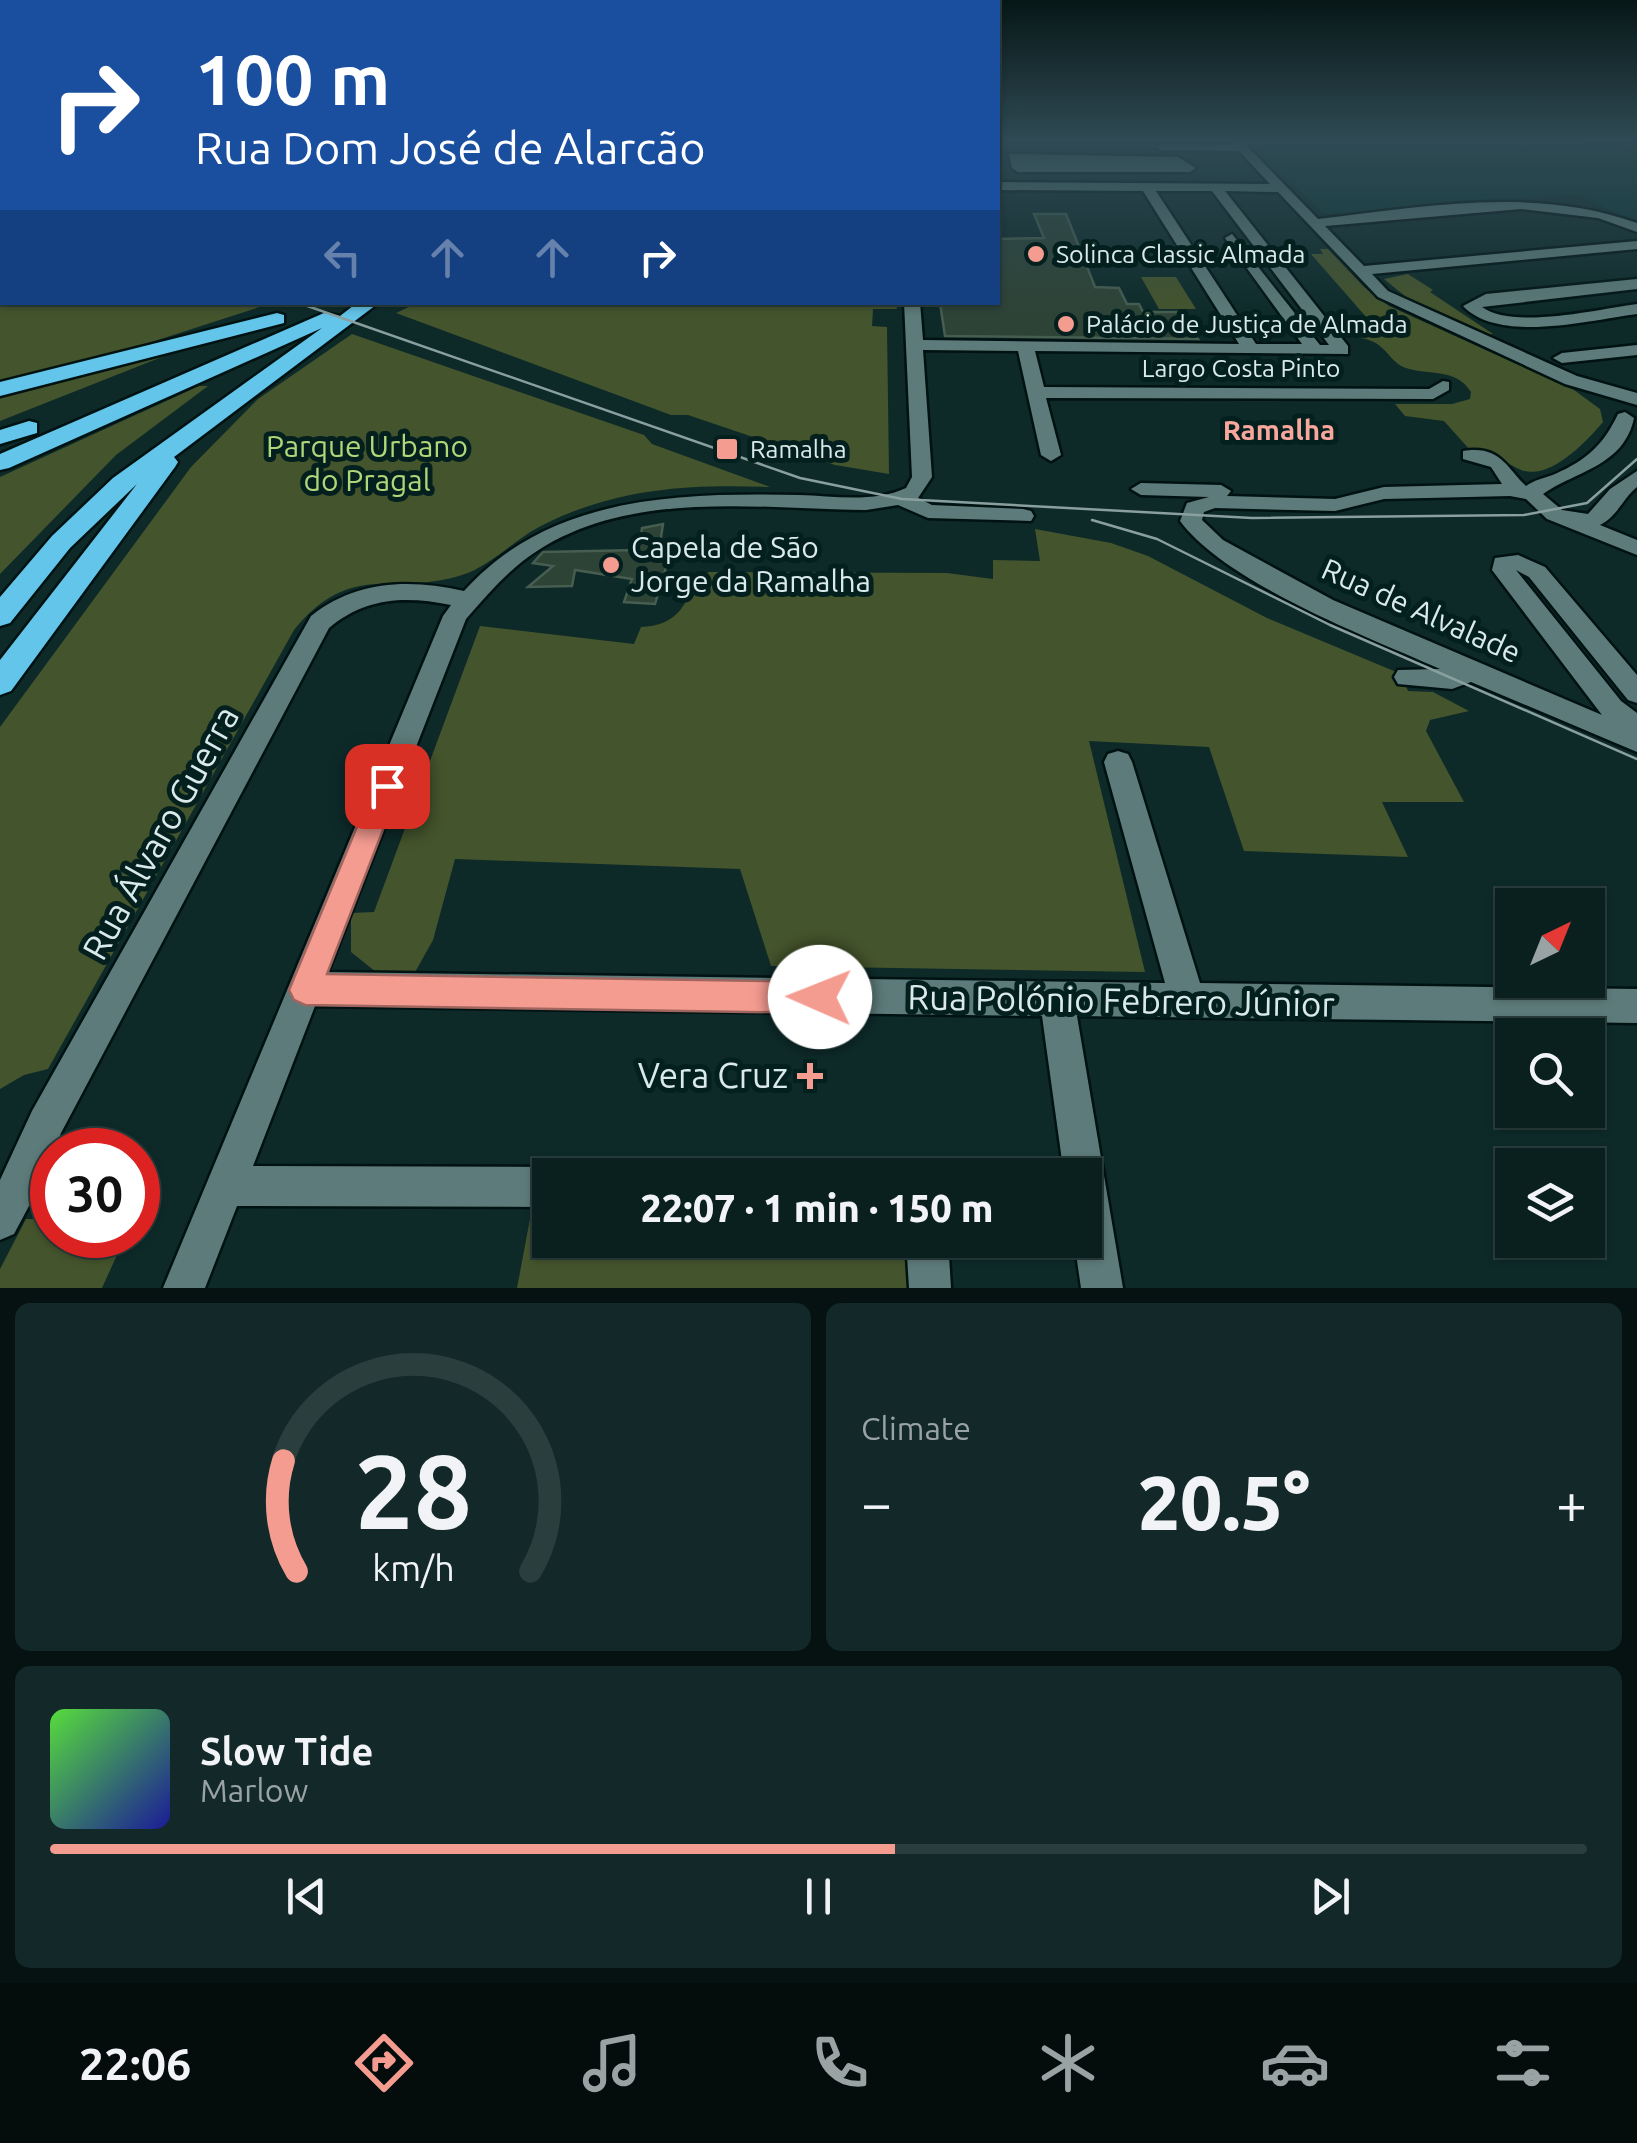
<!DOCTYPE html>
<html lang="en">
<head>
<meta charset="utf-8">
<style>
  :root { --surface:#0a201f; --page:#132828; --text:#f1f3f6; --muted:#99a3a4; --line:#2a3e3d; --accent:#f59c91 }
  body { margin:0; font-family:Ubuntu,sans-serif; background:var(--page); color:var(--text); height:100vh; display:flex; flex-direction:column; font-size:38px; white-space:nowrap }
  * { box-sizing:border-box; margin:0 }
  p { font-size:32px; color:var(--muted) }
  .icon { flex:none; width:55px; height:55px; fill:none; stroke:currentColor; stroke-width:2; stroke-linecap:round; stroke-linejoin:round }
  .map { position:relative; height:1288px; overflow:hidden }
  .details { display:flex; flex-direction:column; gap:15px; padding:15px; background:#061211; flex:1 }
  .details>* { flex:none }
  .banner { position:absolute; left:0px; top:0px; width:1000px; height:305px; box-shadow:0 2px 8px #0004,0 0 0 2px var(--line); background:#1a4fa0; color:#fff; overflow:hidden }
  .needle { width:65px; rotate:43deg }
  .buttons { position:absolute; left:1495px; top:888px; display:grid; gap:20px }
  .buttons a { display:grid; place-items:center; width:110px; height:110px; border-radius:0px; background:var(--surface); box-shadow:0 2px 8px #0004,0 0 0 2px var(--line); font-size:50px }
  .speed { position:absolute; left:30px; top:1128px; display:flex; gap:20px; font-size:50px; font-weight:700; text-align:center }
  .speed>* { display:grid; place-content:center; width:130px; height:130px; border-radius:50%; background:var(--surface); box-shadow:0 2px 8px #0004,0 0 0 2px var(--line); line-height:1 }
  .speed .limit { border:15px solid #d22; background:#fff; color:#111 }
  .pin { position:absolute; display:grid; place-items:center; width:85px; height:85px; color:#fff; margin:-42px; border-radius:20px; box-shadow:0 5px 15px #0006 }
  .me { position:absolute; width:110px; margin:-55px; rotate:271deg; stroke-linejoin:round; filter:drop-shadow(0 0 8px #0008) }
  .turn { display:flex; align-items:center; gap:35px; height:210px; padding:0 30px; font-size:45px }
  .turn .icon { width:130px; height:130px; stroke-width:2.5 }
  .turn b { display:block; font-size:70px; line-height:85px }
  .lanes { display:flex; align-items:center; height:95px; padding:0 30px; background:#0003; justify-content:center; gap:50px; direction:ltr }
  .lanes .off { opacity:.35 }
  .big { font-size:75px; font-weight:800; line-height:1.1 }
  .details .widget { flex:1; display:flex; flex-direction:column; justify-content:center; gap:15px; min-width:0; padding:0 35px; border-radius:15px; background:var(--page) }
  .details .dial { align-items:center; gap:0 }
  .dial svg { height:260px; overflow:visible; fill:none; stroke:var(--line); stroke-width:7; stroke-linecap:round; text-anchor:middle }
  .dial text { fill:var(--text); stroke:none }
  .song { display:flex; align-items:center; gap:30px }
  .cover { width:120px; height:120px; border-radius:15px; background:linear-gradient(135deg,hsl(110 70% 55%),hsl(240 70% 35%)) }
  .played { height:10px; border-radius:5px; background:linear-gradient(90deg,var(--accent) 55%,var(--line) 55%) }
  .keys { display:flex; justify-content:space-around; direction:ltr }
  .heat { display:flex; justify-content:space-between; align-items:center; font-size:55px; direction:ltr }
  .details .tiles { flex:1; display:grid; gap:15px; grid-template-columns:1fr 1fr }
  .widget:last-child { grid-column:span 2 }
  .trip { position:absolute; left:532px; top:1158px; width:570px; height:100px; border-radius:0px; background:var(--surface); box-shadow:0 2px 8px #0004,0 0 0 2px var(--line); font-weight:800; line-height:100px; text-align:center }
  .dock { display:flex; height:160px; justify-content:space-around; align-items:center; background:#040d0c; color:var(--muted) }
  .dock .icon { width:70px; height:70px }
  .dock .selected { color:var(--accent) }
  .dock b { font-size:45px; color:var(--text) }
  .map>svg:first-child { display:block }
</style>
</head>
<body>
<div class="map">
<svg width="1637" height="1288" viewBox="0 0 1637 1288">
  <rect width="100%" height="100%" fill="#0d2a29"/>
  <path fill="#0a3433" d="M 1243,139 L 1547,139 L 1593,144 L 1637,154 L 1637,222 L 1575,194 L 1325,214 Z"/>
  <path fill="#44542c" d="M 0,207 L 2,302 L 272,303 L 127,350 L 0,380 Z
    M 1320,249 L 1328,249 L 1364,287 L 1389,306 L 1574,390 L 1600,409 L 1603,422 C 1586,442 1548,483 1519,469 C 1499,460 1493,450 1470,450 L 1444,421 L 1405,416 L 1395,404 L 1452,404 L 1470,399 L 1471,392 C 1455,367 1429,376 1406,368 C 1388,362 1387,342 1361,338 L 1374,326 L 1311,254 L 1323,254 Z
    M 1408,274 L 1433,290 L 1430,292 L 1493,334 L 1484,335 L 1416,305 L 1384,279 Z
    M 1141,277 L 1176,277 L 1196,309 L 1159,309 Z
    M 417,303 L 896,303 L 897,309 L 873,309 L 872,326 L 887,327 L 889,474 L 835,465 L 688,415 L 671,415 L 396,313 Z
    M 352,334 L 644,435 L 652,444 L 770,487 C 688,484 614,488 539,527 C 513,541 490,566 462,575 C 394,597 352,559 294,630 L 48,1069 L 24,1075 L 0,1089 L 0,727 L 191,467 L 258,399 Z
    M 171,351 L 177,351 L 0,421 L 0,397 Z
    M 199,386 L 208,386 L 116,455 L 0,574 L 0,477 Z
    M 1035,529 L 1111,543 L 1148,556 L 1267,618 L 1401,674 L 1408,691 L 1433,692 L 1469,711 L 1430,720 L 1426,731 L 1464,802 L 1382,802 L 1408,857 L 1244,851 L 1209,747 L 1089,741 L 1145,972 L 771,966 L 740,869 L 455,859 L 433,940 L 414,974 L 376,972 L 351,952 L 351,913 L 374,912 L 480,626 L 634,644 L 641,627 C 675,626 686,607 696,578 L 709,572 L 947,573 L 993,579 L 993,560 L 1040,561 Z
    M 533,1203 L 550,1203 L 550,1240 L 914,1240 L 917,1288 L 517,1288 Z
    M 26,1219 L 52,1219 L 52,1235 L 126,1235 L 102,1288 L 0,1288 L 0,1269 Z"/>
  <path fill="#2d4336" stroke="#465d50" stroke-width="2.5" d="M 1034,214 L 1066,214 L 1095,287 L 1119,288 L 1127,304 L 1139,304 L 1143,312 L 1182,312 L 1198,339 L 945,336 L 940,303 L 998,304 L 998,239 L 1044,238 Z
    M 663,524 L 658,557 L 668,561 L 655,604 L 624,602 L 632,579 L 575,570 L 572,586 L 528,587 L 553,566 L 533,563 L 543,552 L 639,550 L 642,528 Z"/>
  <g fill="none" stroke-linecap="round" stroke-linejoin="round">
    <g stroke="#001212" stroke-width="5">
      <path id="minor" d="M 1228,139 L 1240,139 L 1318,219 C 1425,207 1533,186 1637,223 L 1637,232 L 1598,218 L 1521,209 L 1325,226 L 1364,266 L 1637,241 L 1637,249 L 1372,274 L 1388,291 L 1577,376 L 1637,393 L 1637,405 L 1565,384 L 1378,297 L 1278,192 L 1225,191 L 1348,346 L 1348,354 L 1035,351 L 1044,387 L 1429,389 L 1443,381 L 1449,382 L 1449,390 L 1433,399 L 1046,398 L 1061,455 L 1051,461 L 1041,455 L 1018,351 L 923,350 L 932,477 L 918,498 L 932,505 L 1023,509 L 1031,511 L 1034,516 L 1031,521 L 928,518 L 898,505 L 866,510 C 760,509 632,489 537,551 C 509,569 488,594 466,619 L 328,972 L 1165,983 L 1104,762 L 1108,754 L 1118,751 L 1128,754 L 1132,762 L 1200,983 L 1637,989 L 1637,1023 L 1077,1016 L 1123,1288 L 1081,1288 L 1074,1240 L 1085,1240 L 1085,1175 L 1064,1175 L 1042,1016 L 315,1006 L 253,1166 L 550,1167 L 565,1175 L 550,1175 L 550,1207 L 237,1206 L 205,1288 L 163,1288 L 443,616 L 451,605 C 406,596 366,597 329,628 L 61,1133 L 45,1176 L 14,1234 L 0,1240 L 0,1180 L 32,1111 L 311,616 C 357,580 409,579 464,591 C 550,495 679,493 799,495 C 834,496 874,503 906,488 L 912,477 L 904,302 L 920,302 L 923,340 L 1239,344 L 1143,191 L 998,190 L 998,182 L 1270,184 L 1239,151 L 1162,150 L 1156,147 L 1162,144 L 1233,144 ZM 1156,191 L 1212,191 L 1329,345 L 1320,345 L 1232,234 L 1225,238 L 1302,344 L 1256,344 Z
        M 1009,154 L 1178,157 L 1196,168 L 1190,172 L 1018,172 L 1012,168 Z
        M 2,190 L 2,198 L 0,199 L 0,191 Z
        M 1637,279 L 1637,289 L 1482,307 C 1513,330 1599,309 1637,304 L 1637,314 C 1590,320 1499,344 1463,306 L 1486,294 Z
        M 1637,345 L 1637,355 L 1562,363 L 1553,358 L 1562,353 Z
        M 1625,412 L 1634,418 C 1624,466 1576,471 1543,494 L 1562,510 L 1588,514 L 1610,489 L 1637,471 L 1637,487 C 1622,499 1618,516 1600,525 L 1637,540 L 1637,555 L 1547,519 L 1526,499 L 1510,496 L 1384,499 L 1335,511 L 1215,508 L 1204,512 L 1202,520 L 1223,540 L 1333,600 L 1602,715 L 1492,570 L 1495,558 L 1518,555 L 1545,567 L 1637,675 L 1637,703 L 1628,700 L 1529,577 L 1516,570 L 1621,701 L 1637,713 L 1637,752 L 1471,682 L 1452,689 L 1398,684 L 1394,677 L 1398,670 L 1440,669 C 1368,637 1227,584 1180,521 L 1187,503 L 1209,497 L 1141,495 L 1131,489 L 1141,483 L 1221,485 L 1231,491 L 1227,496 L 1335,499 L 1384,487 L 1502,484 L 1491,467 L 1463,459 L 1463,451 C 1500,445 1506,467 1526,486 C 1534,480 1545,478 1555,474 C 1587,460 1604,444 1618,414 Z
        M 906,1240 L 948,1240 L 951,1288 L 909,1288 Z"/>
    </g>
    <g stroke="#001212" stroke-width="5">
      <path id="highway" d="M 358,302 L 380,302 L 174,457 L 178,462 L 175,467 L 11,691 L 0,695 L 0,660 L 137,484 L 70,548 L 10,623 L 0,626 L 0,597 L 52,536 L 113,478 L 322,328 L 9,468 L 0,470 L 0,454 L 324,313 L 340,316 Z
        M 277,313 L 284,315 L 284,323 L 0,396 L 0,382 Z
        M 29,421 L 37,423 L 37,433 L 0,444 L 0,430 Z"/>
    </g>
    <use href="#minor" fill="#5d7b7a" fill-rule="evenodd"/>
    <use href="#highway" fill="#63c5ea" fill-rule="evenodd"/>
    <path stroke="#8a9f9f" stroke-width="2.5" d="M 296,302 L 800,478 L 902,499 L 1252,518 L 1524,515 L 1587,503 L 1637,459
      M 1092,520 L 1157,539 L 1330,625 L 1637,759"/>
  </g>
  <linearGradient id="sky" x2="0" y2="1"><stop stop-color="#071717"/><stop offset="0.44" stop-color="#2f4a54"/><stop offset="1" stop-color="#2f4a54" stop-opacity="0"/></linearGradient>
  <rect width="1637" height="319" fill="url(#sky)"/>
  <path fill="#f59c91" stroke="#9f655e" stroke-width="2.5" d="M 387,775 L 400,786 L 327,974 L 820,982 L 831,986 L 835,997 L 831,1008 L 820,1013 L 305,1005 L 294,1000 L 289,990 L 374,786 Z"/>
  <g fill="#f59c91" stroke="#03201f" stroke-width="4">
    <circle cx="1036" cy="254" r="10"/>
    <circle cx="1066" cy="324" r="10"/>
    <rect x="715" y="437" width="24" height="24" rx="5"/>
    <circle cx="611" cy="565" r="10"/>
    <path d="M805 1061h10v10h10v10h-10v10h-10v-10h-10v-10h10z"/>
  </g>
  <g text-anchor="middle" stroke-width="10" stroke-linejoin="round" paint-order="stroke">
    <g font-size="25" fill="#daeaea" stroke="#03201f" text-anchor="start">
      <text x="1056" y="263">Solinca Classic Almada</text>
      <text x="1086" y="333">Palácio de Justiça de Almada</text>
      <text x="750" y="458">Ramalha</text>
    </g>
    <g font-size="25" fill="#daeaea" stroke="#03201f">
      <text x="1241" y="377">Largo Costa Pinto</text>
    </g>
    <g font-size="28" font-weight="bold" fill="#f9a79c" stroke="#03201f">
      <text x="1279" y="440">Ramalha</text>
    </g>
    <g font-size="30" fill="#b1d679" stroke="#03201f">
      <text x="367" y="457">Parque Urbano<tspan x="367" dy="34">do Pragal</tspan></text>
    </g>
    <g font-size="30" fill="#daeaea" stroke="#03201f" text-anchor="start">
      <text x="631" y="558">Capela de São<tspan x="631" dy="34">Jorge da Ramalha</tspan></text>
    </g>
    <g font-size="30" fill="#daeaea" stroke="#03201f">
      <text transform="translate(1421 611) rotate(24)" y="10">Rua de Alvalade</text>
    </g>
    <g font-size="35" fill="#daeaea" stroke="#03201f">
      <text transform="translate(161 833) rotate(-61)" y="12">Rua Álvaro Guerra</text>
      <text transform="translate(1121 1001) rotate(1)" y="12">Rua Polónio Febrero Júnior</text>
    </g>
    <g font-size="35" fill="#daeaea" stroke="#03201f" text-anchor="end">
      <text x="788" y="1088">Vera Cruz</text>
    </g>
  </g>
</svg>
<div class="buttons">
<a><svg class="needle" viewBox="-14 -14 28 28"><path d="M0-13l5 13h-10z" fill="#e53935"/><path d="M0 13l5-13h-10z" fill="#99a3a4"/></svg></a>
<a><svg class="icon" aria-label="search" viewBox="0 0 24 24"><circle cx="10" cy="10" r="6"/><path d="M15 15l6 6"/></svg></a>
<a><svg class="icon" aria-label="layers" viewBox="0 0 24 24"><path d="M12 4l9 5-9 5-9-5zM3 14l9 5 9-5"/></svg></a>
</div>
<div class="speed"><div class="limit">30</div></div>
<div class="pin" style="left:387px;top:786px;background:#d93025"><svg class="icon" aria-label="arrive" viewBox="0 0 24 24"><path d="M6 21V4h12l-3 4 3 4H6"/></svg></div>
<svg class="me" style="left:820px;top:997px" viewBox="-20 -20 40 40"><circle r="19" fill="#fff"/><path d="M0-13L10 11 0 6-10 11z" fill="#f59c91"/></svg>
<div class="trip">22:07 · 1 min · 150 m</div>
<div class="banner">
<div class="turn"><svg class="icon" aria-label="right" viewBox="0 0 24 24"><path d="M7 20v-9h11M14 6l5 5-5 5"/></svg><div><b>100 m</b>Rua Dom José de Alarcão</div></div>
<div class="lanes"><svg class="icon off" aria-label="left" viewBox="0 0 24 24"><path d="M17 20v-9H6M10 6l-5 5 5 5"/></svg><svg class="icon off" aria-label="ahead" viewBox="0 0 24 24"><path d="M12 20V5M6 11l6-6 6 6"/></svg><svg class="icon off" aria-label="ahead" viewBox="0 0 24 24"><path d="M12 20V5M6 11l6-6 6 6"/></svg><svg class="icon" aria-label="right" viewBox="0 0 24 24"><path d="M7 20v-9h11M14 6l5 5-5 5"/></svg></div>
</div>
</div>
<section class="details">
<div class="tiles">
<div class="widget dial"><svg viewBox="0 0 100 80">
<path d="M14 69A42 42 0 1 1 86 69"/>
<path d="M14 69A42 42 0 0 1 10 35" stroke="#f59c91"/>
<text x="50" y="56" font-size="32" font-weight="700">28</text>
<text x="50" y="72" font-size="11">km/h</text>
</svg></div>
<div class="widget"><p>Climate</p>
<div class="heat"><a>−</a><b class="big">20.5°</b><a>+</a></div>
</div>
<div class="widget">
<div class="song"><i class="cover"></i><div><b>Slow Tide</b><p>Marlow</p></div></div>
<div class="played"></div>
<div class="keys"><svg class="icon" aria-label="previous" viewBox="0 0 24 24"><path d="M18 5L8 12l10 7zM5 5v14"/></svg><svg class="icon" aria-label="pause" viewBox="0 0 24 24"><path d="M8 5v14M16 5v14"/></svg><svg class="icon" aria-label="next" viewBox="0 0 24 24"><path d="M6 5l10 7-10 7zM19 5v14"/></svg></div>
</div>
</div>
</section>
<nav class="dock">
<b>22:06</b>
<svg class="icon selected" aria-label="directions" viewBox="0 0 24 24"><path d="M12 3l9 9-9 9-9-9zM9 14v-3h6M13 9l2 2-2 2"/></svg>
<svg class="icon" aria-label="music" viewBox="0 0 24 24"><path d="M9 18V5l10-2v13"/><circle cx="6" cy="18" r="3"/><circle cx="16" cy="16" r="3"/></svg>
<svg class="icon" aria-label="phone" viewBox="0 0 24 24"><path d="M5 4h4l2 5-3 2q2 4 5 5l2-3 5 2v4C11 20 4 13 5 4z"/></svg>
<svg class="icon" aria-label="climate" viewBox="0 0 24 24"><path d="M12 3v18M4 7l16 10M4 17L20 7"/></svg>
<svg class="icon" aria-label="car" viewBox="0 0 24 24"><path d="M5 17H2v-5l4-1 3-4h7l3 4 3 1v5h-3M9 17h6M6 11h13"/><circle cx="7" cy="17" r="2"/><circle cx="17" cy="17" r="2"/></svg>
<svg class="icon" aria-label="filters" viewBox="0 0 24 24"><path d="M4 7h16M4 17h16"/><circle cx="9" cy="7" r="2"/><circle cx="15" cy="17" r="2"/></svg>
</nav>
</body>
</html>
